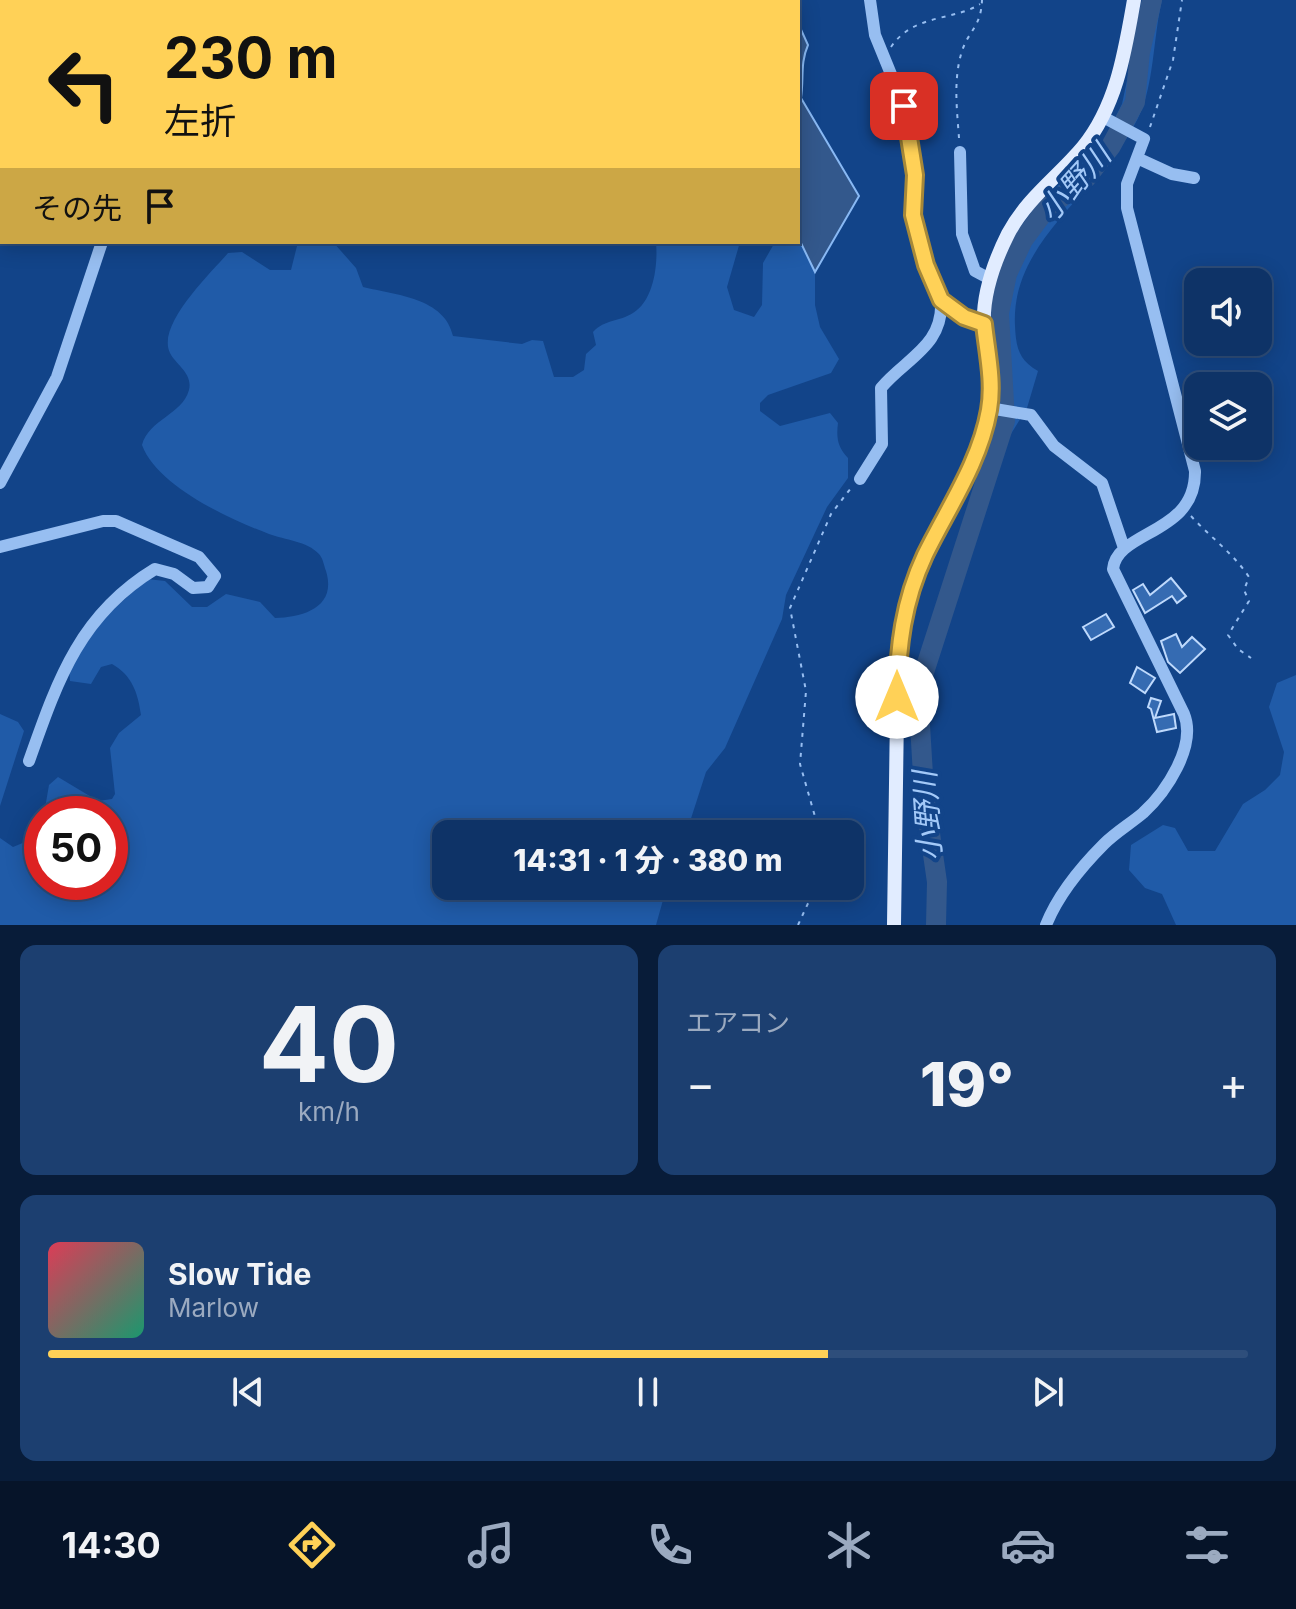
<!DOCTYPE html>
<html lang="ja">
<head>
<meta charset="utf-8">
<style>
  :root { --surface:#0e3367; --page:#1c3f70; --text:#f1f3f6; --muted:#9baac0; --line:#2e4e7b; --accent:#ffd157 }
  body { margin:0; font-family:Inter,"Noto Sans JP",sans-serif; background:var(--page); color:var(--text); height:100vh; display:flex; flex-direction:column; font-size:30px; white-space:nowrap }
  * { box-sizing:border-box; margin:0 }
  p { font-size:26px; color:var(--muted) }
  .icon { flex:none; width:44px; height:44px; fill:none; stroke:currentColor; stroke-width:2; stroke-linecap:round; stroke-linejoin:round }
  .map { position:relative; height:925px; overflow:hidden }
  .details { display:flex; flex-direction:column; gap:20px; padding:20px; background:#081c39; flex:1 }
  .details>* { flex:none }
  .top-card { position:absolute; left:0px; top:0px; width:800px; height:244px; box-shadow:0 4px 20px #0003,0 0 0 2px var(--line); background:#ffd157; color:#111; overflow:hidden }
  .tools { position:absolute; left:1184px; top:268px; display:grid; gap:16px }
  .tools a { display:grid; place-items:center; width:88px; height:88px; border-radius:16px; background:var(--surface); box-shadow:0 4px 20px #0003,0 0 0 2px var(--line); font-size:40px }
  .speed { position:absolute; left:24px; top:796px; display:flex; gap:16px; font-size:40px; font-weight:700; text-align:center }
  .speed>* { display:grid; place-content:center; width:104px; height:104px; border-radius:50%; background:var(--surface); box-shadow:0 4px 20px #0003,0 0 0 2px var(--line); line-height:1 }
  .speed .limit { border:12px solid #d22; background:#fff; color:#111 }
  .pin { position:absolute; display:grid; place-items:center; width:68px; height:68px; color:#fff; margin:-34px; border-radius:16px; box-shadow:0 4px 12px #0006 }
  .me { position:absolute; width:88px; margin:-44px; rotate:0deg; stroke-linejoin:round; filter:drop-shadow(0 0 6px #0008) }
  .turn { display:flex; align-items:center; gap:28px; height:168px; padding:0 32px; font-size:36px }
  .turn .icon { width:104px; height:104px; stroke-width:2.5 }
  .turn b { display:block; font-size:56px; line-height:68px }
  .then { display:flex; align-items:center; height:76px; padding:0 32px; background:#0003; gap:16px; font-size:30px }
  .big { font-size:60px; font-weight:800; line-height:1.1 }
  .details .widget { flex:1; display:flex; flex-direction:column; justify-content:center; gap:12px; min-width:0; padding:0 28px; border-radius:16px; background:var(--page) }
  .details .dial { align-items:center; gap:0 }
  .dial b { font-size:104px; line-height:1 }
  .song { display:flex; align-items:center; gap:24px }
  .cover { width:96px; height:96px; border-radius:12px; background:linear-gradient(135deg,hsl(350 70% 55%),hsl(160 70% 35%)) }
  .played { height:8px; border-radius:4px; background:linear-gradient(90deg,var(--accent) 65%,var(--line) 65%) }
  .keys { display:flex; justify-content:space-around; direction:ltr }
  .heat { display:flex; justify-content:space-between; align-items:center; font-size:44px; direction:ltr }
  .details .tiles { flex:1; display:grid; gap:20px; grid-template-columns:1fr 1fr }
  .widget:last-child { grid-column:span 2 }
  .trip { position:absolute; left:432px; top:820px; width:432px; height:80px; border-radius:16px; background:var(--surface); box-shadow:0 4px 20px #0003,0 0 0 2px var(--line); font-weight:800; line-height:80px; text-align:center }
  .dock { display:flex; height:128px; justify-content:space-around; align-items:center; background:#061429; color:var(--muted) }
  .dock .icon { width:56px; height:56px }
  .dock .selected { color:var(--accent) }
  .dock b { font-size:36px; color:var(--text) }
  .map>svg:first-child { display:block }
</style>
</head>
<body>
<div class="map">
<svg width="1296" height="925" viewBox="0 0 1296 925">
  <rect width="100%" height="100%" fill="#124489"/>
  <path fill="#205ba8" d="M 1144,0 L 1162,0 C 1154,33 1154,78 1142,109 C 1111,187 1010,235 1015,326 C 1016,348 1019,360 1038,371 L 1027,408 L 993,463 L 997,397 L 993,317 L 1001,270 L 1034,209 L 1103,142 L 1122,104 Z
    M 799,239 L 815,272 L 815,305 L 820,327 L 839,359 L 831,373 L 768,395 L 760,403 L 760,411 L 780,426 L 830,413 L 838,423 C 836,439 838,447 848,458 L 848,478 L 827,507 L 786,595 L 782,619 L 725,748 L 706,772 L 686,834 L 446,834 L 446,886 L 667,886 L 656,925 L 0,925 L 0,838 L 13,847 L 25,842 L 42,817 L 42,882 L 110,882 L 110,814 L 44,814 L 49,785 L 58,777 L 98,801 L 112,799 L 115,794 L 110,748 L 119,733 L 141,715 C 138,693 132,675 112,664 L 101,667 L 91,684 L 70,681 L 69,668 L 105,617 L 147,579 L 165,581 L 192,607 L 207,607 L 226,594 L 260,602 L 275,618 C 304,617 337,607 326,571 C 324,566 323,558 319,554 C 307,541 285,540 269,534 C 229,519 157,486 142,445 C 149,419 182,415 189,390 C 193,373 176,365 170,353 C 156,325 211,273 228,253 L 242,252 L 270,270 L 291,270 L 298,242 L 333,242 L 356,268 L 363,287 C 396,295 445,298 453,336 L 522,344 L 532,340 L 543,341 L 554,377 L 573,377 L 584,370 L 586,354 L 596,345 L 593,332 C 605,319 619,322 633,313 C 654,300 658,265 656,242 L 740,242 L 727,287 L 734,310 L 754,317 L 762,305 L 763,263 L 775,242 L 798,242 Z
    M 1296,675 L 1296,925 L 1176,925 L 1162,894 L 1145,888 L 1129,870 L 1131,845 L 1163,825 L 1175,828 L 1188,851 L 1215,851 L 1243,804 L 1265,790 L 1280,775 L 1284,752 L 1269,707 L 1277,683 Z
    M 0,714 L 18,722 L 24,731 L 0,806 Z"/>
  <path fill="#33588c" stroke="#89b9f4" stroke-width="2" d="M 0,0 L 139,0 L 2,2 L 2,41 Z
    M 466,0 L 788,0 L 789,2 L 466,2 Z
    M 798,23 L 808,45 C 800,63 804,79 801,98 L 859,196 L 815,272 L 799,239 L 798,224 Z"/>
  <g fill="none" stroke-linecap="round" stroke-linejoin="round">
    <path stroke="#33588c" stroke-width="20" d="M 373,0 L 377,2
      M 311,2 L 316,0
      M 936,925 L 937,882 L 924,792 L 918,691 L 1005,421 L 999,313 L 1007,274 L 1023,240 L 1046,209 L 1086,178 L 1111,146 L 1135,102 L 1140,52 L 1152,0"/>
  </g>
  <path fill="#356bb2" stroke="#bed9fc" stroke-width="2" d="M 1171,578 L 1186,596 L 1177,603 L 1172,596 L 1145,613 L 1133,590 L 1143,584 L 1150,595 Z
    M 1106,614 L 1114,627 L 1091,640 L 1083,627 Z
    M 1176,634 L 1182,647 L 1192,637 L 1205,649 L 1180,673 L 1168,662 L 1161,641 Z
    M 1137,667 L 1155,678 L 1145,693 L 1130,683 Z
    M 1151,698 L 1161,701 L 1155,718 L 1174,714 L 1176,728 L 1157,732 L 1151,709 L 1148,707 Z"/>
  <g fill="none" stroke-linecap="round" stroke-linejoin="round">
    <path stroke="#97bef1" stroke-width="2" stroke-dasharray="4 6" stroke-linecap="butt" d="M 891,47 C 914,13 955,21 980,4
      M 1150,127 L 1173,60 L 1182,0
      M 959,138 C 957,110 953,79 962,51 C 969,30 981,27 982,0
      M 0,211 L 2,209
      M 1191,516 C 1210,537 1233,553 1249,577 L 1244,590 L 1249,601 L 1228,635 L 1238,649 L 1251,658
      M 820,834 L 800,764 L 806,691 L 790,608 L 831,514 L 851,488
      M 798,925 L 816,886"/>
    <path stroke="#97bef1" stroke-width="12" d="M 870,0 L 875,35 L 904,106 L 915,175 L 913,215 L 926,265 L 941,300 L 964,317 L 984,324
      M 290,2 L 292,0
      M 960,152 L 962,234 L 975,271 L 990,279
      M 1137,158 L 1172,174 L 1194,178
      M 989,408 L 1031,415 L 1054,446 L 1102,483 L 1124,548
      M 860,479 L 882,444 L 881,388 C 906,358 944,346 941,300
      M 0,483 L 57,377 L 102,242
      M 0,547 L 103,521 L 116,521 L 199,557 L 215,576 L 208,587 L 193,588 L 174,574 L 155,569 C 79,615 57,682 29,761
      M 1046,925 C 1058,895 1081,867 1104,844 C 1116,832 1130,824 1143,813 C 1166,792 1197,746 1184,714 L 1113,569 C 1117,530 1196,535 1195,471 L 1127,208 L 1127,184 L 1144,139 L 1103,117"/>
    <path stroke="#e1ecff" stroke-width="14" d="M 894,925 L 898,642 C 904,612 912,583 925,555 C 948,508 978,464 988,411 C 994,383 986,355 984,327 C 982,295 994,262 1008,234 C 1027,198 1058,177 1083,147 C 1117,105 1125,51 1134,0"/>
  </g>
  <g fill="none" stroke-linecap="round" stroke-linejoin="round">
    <g stroke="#a68839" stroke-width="20">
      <path id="route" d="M 897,697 C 898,647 903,602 925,555 C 948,508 980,462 989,410 C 994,382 987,352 984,324 L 964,317 L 941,300 L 926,265 L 913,215 L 915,175 L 904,106"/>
    </g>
    <use href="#route" stroke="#ffd157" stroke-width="14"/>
  </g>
  <g text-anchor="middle" stroke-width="8" stroke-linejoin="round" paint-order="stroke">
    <g font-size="30" font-style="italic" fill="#a3c9f8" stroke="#124489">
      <text transform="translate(1075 183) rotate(-48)" y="10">小野川</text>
      <text transform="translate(928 816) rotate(-94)" y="10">小野川</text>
    </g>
  </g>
</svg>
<div class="tools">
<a><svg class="icon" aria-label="sound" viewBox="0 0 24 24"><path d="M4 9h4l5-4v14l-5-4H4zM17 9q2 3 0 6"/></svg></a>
<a><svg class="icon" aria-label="layers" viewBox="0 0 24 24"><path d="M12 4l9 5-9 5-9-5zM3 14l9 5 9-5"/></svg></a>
</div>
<div class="speed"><div class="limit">50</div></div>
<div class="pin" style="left:904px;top:106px;background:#d93025"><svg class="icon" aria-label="arrive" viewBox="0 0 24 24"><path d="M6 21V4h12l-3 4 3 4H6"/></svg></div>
<svg class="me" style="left:897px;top:697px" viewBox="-20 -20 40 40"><circle r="19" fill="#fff"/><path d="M0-13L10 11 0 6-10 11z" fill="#ffd157"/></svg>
<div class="trip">14:31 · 1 分 · 380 m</div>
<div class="top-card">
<div class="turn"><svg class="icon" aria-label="left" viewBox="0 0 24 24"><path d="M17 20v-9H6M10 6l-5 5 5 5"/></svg><div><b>230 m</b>左折</div></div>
<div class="then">その先<svg class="icon" aria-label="arrive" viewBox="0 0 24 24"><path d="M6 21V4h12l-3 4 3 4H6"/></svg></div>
</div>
</div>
<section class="details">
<div class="tiles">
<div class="widget dial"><b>40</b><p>km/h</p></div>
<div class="widget"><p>エアコン</p>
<div class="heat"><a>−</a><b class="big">19°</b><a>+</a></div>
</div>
<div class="widget">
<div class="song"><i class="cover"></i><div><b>Slow Tide</b><p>Marlow</p></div></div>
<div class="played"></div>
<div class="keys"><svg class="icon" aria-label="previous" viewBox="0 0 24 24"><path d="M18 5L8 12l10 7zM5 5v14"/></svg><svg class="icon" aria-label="pause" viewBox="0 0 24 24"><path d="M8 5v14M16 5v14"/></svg><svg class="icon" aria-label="next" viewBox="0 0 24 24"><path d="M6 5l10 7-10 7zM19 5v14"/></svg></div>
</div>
</div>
</section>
<nav class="dock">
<b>14:30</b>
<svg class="icon selected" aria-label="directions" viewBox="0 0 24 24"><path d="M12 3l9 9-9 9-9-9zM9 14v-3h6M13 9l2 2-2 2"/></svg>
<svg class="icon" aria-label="music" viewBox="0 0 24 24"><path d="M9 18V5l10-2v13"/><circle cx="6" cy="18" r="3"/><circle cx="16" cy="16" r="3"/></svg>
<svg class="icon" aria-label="phone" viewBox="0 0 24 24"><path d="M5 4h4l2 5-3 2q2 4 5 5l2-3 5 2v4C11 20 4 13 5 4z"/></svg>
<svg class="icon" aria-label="climate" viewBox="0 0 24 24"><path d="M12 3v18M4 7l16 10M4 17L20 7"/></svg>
<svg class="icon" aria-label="car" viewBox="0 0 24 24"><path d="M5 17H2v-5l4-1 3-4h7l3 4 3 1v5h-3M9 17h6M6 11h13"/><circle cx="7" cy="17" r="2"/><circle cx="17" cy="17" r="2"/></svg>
<svg class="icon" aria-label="filters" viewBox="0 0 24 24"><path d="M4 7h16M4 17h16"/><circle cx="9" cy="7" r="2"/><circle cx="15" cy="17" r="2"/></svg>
</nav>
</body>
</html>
